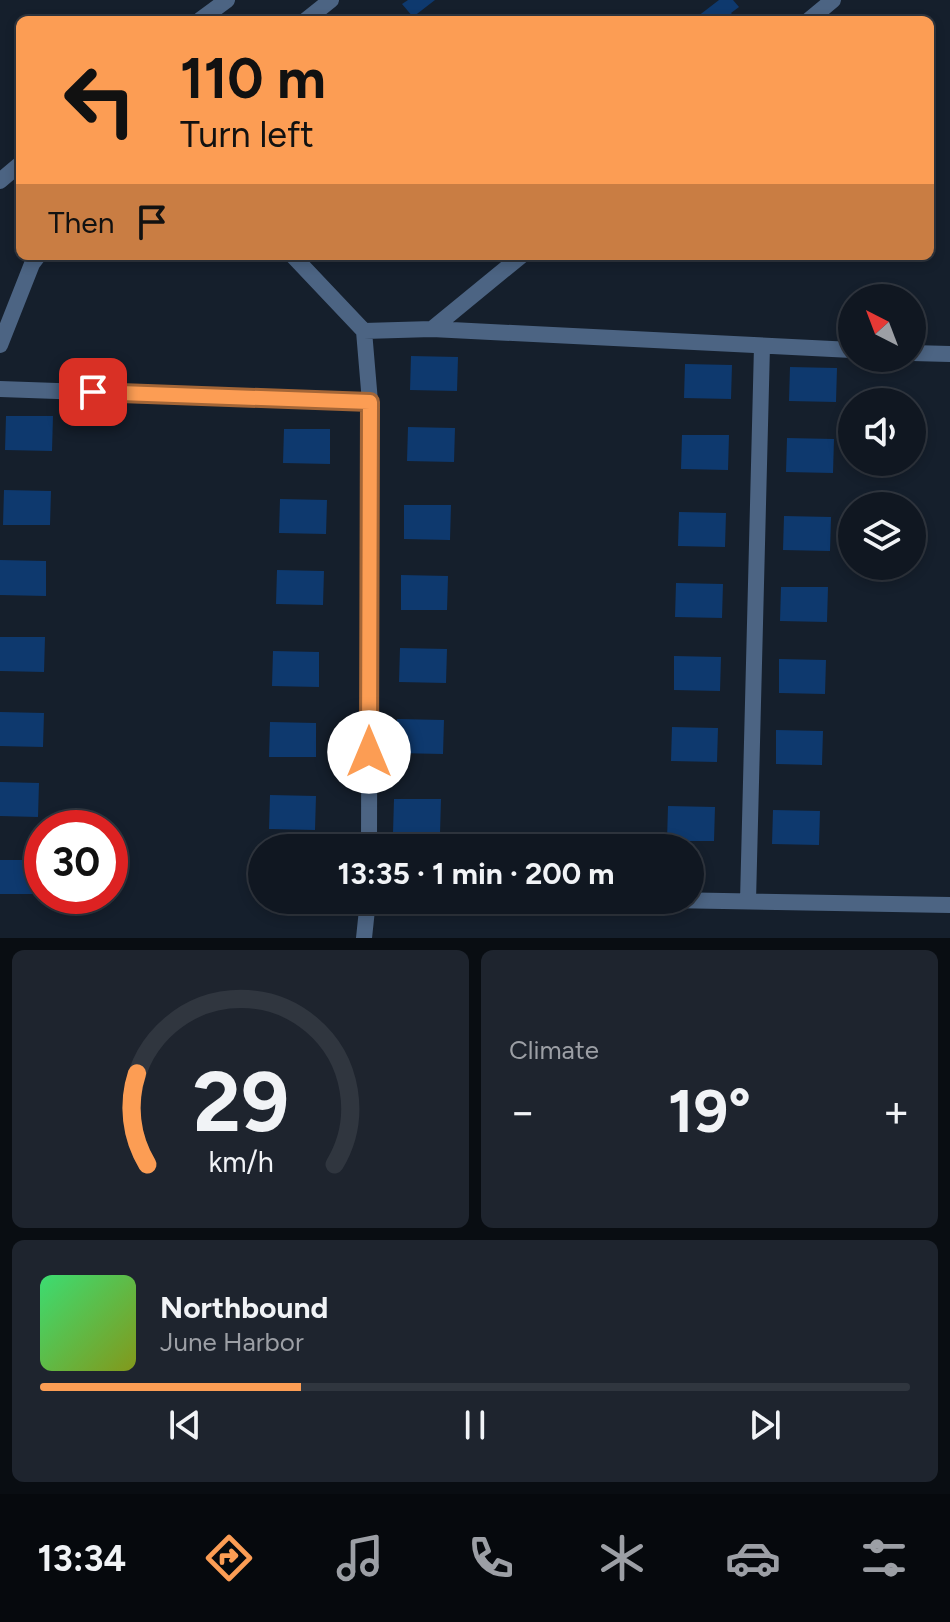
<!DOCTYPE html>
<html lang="en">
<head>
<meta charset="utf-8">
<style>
  :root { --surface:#101721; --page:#1e242e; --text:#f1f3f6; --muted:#9c9fa5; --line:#30363f; --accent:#fc9d54 }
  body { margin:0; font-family:Figtree,sans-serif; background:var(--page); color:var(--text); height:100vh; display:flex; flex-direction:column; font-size:30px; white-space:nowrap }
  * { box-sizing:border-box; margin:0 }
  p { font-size:26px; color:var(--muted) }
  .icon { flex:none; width:44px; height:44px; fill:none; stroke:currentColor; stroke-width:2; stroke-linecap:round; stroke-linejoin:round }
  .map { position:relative; height:938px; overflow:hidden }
  .side { display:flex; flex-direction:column; gap:12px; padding:12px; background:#090d12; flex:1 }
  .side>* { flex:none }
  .guide { position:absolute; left:16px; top:16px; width:918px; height:244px; border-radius:12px; box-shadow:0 4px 12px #0003,0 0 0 2px var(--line); background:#fc9d54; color:#111; overflow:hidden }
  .needle { width:52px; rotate:318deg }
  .controls { position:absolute; left:838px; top:284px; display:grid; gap:16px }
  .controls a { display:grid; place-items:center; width:88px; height:88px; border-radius:50%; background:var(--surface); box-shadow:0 4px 12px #0003,0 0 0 2px var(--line); font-size:40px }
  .speed { position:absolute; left:24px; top:810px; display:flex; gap:16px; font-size:40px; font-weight:700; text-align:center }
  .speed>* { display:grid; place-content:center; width:104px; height:104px; border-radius:50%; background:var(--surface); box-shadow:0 4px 12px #0003,0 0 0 2px var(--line); line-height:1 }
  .speed .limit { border:12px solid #d22; background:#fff; color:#111 }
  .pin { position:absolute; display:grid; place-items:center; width:68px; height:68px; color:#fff; margin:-34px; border-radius:16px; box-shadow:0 4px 12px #0006 }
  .me { position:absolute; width:88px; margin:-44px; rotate:0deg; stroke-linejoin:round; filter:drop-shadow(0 0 6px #0008) }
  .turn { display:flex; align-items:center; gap:28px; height:168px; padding:0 32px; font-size:36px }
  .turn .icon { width:104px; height:104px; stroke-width:2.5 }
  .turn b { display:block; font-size:56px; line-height:68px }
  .then { display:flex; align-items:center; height:76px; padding:0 32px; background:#0003; gap:16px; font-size:30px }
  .big { font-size:60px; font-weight:700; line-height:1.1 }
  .side .card { flex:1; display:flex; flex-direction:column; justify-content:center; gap:12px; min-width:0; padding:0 28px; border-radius:12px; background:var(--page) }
  .side .dial { align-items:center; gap:0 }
  .dial svg { height:208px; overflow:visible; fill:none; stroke:var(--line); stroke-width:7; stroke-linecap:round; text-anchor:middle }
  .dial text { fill:var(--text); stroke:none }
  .song { display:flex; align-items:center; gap:24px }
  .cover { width:96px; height:96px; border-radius:12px; background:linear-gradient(135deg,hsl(140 70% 55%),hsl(70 70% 35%)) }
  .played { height:8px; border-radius:4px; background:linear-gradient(90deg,var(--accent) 30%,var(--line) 30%) }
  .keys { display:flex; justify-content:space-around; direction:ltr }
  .heat { display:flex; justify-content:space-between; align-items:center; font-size:44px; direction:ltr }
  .side .tiles { flex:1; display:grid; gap:12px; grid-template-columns:1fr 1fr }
  .card:last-child { grid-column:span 2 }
  .trip { position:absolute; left:248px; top:834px; width:456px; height:80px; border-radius:40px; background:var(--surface); box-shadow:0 4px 12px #0003,0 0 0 2px var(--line); font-weight:700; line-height:80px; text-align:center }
  .tab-bar { display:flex; height:128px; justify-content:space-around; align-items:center; background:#06090d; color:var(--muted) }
  .tab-bar .icon { width:56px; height:56px }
  .tab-bar .selected { color:var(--accent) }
  .tab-bar b { font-size:36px; color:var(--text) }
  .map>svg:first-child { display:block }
</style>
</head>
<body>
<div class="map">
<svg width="950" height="938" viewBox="0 0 950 938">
  <rect width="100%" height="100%" fill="#151f2c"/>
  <path fill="#0e396e" d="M 408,0 L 435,0 L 413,17 L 402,4 Z
    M 719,0 L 733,0 L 739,7 L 731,13 L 737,20 L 693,20 Z
    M 411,356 L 458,357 L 457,391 L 410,390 Z
    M 685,364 L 732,365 L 731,399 L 684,398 Z
    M 790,367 L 837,368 L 836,402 L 789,401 Z
    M 6,416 L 53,416 L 52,451 L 5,450 Z
    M 408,427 L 455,428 L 454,462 L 407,461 Z
    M 284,429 L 330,429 L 330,464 L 283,463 Z
    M 682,435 L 729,435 L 728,470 L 681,469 Z
    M 787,438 L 834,439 L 833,473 L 786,472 Z
    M 4,490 L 51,491 L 50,525 L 3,525 Z
    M 280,499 L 327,500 L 326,534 L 279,533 Z
    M 404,505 L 451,505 L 450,540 L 404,539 Z
    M 679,512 L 726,513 L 725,547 L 678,546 Z
    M 784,516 L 831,517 L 830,551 L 783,550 Z
    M 0,560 L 46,561 L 46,596 L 0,595 Z
    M 277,570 L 324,571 L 323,605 L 276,604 Z
    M 401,575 L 448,576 L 447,610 L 401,610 Z
    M 676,583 L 723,584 L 722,618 L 675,617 Z
    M 781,587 L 828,587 L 827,622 L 780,621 Z
    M 0,637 L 45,637 L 44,672 L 0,671 Z
    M 400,648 L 447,649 L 446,683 L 399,682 Z
    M 273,651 L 319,652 L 319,687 L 272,686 Z
    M 674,656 L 721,657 L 720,691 L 674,690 Z
    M 779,659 L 826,660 L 825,694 L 779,693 Z
    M 0,712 L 44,713 L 43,747 L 0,746 Z
    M 397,719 L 444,720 L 443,754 L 396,753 Z
    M 270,722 L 316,723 L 316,757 L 269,757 Z
    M 672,727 L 718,728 L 717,762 L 671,761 Z
    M 776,730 L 823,731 L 822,765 L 776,764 Z
    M 0,782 L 39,783 L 38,817 L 0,816 Z
    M 270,795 L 316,796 L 315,830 L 269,829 Z
    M 394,799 L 441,799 L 440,834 L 393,833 Z
    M 668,806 L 715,807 L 714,841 L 667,841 Z
    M 773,810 L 820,811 L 819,845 L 772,844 Z
    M 0,860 L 39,860 L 38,894 L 0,894 Z"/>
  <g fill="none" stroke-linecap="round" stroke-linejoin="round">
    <path stroke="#4c6483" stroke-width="16" d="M 306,20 L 331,0
      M 809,20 L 833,0
      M 293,256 L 364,331 L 432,329 L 852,350
      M 432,329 L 521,256
      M 364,331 L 370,402 L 369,848
      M 0,345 L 32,264 L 38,256
      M 912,353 L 950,354
      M 0,389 L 370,402
      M 669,900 L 950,905
      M 748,901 L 762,346
      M 364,938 L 368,900"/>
    <path stroke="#4c6483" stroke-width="16" d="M 200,20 L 227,0
      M 0,181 L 20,164"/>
  </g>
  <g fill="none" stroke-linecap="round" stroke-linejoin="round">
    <g stroke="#a46637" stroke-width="20">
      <path id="route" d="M 93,392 L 370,402 L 369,752"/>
    </g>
    <use href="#route" stroke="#fc9d54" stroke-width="14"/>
  </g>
</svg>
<div class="controls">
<a><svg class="needle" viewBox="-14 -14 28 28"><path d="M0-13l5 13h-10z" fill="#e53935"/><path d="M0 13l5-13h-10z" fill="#9c9fa5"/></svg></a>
<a><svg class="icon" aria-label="sound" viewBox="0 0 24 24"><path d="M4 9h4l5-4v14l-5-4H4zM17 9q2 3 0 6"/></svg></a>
<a><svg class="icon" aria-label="layers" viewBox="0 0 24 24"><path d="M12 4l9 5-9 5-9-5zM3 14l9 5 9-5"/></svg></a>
</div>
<div class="speed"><div class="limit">30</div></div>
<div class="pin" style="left:93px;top:392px;background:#d93025"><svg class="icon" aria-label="arrive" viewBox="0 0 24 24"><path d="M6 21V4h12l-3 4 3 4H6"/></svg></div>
<svg class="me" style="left:369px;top:752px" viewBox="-20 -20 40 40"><circle r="19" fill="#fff"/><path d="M0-13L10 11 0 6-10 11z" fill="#fc9d54"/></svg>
<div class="trip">13:35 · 1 min · 200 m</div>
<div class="guide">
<div class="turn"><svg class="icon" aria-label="left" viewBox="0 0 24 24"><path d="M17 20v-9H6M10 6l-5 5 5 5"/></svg><div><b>110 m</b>Turn left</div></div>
<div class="then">Then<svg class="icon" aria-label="arrive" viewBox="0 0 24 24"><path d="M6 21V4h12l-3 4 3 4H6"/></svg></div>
</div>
</div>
<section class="side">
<div class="tiles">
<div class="card dial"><svg viewBox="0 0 100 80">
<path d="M14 69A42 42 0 1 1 86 69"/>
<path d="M14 69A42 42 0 0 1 10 34" stroke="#fc9d54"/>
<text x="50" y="56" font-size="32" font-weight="700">29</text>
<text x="50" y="72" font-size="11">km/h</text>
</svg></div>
<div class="card"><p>Climate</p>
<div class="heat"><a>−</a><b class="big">19°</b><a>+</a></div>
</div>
<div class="card">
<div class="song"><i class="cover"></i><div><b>Northbound</b><p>June Harbor</p></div></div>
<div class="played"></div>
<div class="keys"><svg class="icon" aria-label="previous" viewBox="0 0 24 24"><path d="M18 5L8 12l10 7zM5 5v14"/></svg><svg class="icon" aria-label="pause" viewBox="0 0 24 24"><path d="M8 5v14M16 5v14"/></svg><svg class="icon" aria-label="next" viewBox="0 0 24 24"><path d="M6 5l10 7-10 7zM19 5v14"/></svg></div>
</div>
</div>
</section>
<nav class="tab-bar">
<b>13:34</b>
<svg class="icon selected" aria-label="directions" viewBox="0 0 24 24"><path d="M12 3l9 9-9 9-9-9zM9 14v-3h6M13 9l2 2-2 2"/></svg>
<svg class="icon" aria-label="music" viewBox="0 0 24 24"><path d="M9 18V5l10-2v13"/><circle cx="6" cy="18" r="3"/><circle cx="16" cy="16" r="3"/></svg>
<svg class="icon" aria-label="phone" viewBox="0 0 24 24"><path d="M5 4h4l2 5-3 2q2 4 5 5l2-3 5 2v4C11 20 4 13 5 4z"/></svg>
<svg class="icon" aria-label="climate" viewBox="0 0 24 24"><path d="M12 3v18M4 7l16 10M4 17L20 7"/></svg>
<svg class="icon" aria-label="car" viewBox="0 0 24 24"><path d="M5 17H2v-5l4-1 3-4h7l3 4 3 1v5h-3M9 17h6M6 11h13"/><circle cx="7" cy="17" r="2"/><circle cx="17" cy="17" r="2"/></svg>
<svg class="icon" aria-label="filters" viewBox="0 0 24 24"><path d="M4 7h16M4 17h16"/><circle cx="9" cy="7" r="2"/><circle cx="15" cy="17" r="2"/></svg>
</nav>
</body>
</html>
